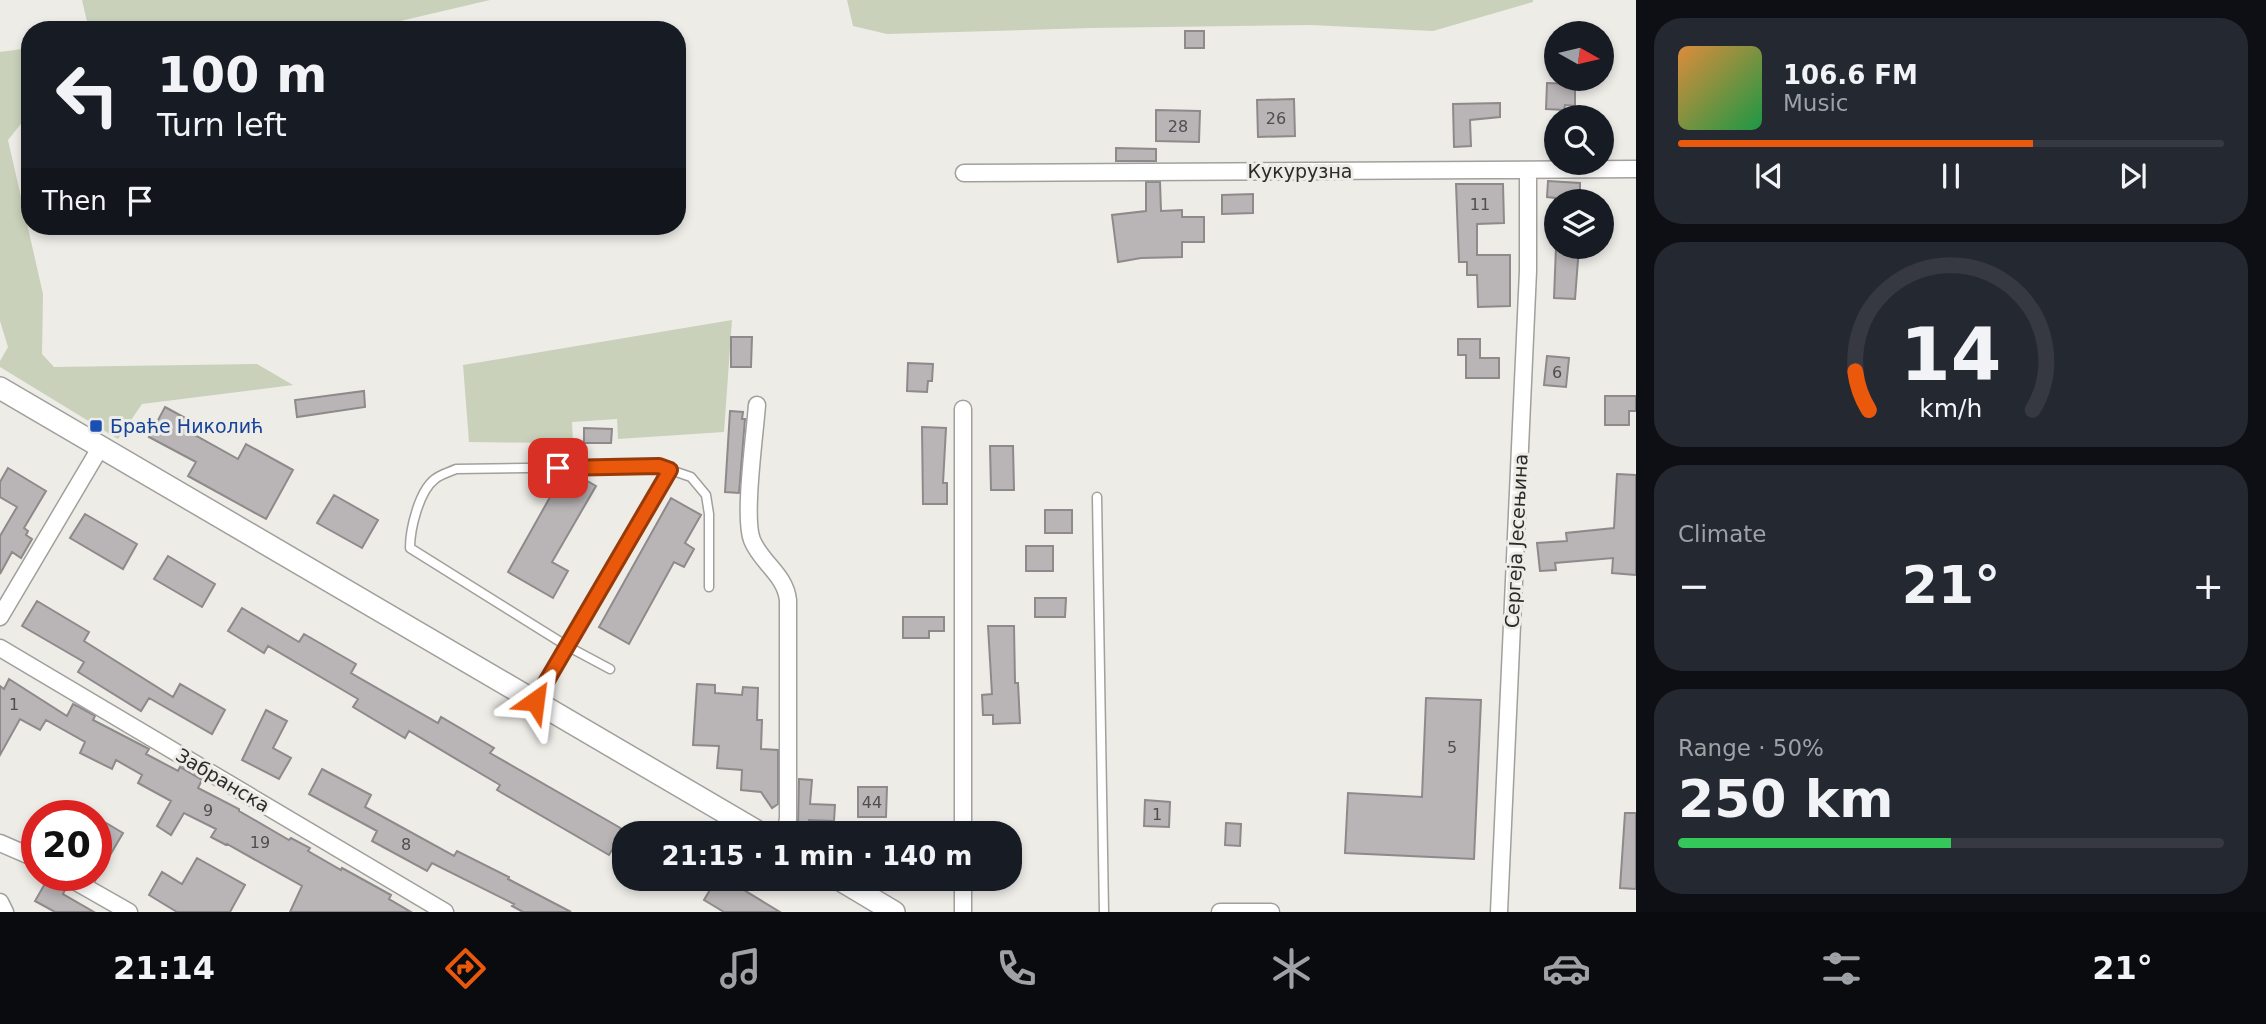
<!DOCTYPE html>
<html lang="en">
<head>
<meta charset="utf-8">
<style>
  :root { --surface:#171b24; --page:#242831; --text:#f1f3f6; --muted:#9ea1a6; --line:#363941; --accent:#ea580c }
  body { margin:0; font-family:"DejaVu Sans",sans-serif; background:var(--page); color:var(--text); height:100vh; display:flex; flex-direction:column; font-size:26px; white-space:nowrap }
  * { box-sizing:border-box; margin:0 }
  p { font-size:23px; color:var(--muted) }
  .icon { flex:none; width:38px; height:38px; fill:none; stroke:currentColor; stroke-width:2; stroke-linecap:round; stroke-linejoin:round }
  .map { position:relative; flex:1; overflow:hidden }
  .drawer { display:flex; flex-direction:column; gap:18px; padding:18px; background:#0d0f14; width:630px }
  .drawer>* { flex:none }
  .hud { position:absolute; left:21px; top:21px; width:665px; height:214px; border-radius:28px; box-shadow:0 4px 10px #0003; background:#171b24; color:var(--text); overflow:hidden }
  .needle { width:46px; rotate:98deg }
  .buttons { position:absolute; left:1544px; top:21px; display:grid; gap:14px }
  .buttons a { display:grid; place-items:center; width:70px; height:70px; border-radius:50%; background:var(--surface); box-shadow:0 4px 10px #0003; font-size:35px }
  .speed { position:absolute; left:21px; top:800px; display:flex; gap:14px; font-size:35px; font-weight:700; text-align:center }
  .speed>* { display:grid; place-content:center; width:91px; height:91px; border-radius:50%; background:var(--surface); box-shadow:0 4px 10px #0003; line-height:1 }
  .speed .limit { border:10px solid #d22; background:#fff; color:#111 }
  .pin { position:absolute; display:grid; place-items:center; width:60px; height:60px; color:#fff; margin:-30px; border-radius:14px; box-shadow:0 4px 10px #0006 }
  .me { position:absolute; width:77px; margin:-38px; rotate:31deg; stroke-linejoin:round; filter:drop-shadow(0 0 5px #0008) }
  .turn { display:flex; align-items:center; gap:24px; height:147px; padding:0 21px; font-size:32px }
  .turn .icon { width:91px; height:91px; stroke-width:2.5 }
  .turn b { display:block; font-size:49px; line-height:60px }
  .then { display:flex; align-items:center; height:66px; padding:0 21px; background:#0003; gap:14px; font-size:26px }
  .big { font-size:52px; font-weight:700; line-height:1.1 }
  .drawer .widget { flex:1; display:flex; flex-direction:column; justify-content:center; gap:10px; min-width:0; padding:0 24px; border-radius:28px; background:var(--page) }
  .drawer .dial { align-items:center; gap:0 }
  .dial svg { height:182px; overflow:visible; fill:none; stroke:var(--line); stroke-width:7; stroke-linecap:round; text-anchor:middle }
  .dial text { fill:var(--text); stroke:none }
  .song { display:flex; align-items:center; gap:21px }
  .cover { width:84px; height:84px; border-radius:10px; background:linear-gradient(135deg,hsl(30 70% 55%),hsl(140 70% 35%)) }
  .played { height:7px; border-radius:4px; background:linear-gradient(90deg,var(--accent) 65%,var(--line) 65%) }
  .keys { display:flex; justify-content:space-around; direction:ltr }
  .heat { display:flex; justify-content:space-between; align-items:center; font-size:38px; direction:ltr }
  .charge { height:10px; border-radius:5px; background:linear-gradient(90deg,#34c759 50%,var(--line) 0) }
  .trip { position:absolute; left:612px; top:821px; width:410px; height:70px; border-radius:28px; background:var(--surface); box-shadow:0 4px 10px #0003; font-weight:700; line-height:70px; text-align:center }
  .dock { display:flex; height:112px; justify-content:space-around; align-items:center; background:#090b0e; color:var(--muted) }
  .dock .icon { width:49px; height:49px }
  .dock .current { color:var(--accent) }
  .dock b { font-size:32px; color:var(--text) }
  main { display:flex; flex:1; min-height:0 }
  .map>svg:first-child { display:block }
</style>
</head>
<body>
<main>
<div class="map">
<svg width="1636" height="912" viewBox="0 0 1636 912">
  <rect width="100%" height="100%" fill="#edece7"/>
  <path fill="#c9d1ba" d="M 82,0 L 490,0 L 362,30 L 82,30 L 88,26 Z
    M 847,0 L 1533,0 L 1533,2 L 1433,31 L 1311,25 L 1090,28 L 887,34 L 853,26 Z
    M 30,48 L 30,117 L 24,120 L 8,140 L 43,294 L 42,354 L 54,367 L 257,364 L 293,385 L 142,404 L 118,439 L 0,367 L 0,361 L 8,347 L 0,321 L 0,52 Z
    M 732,320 L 724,432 L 618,439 L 617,419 L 572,422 L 573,443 L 469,442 L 463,365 Z"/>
  <path fill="#b9b4b5" stroke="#8e898b" stroke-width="2" d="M 1185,31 L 1204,31 L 1204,48 L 1185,48 Z
    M 1547,83 L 1575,84 L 1575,106 L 1565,105 L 1564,110 L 1546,109 Z
    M 1294,99 L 1295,136 L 1258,137 L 1257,100 Z
    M 1500,103 L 1500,117 L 1470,120 L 1471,146 L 1454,147 L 1453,104 Z
    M 1156,110 L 1200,111 L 1199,142 L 1156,141 Z
    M 1116,148 L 1156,149 L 1156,161 L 1116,161 Z
    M 1548,181 L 1580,183 L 1580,201 L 1555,201 L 1555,198 L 1547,197 Z
    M 1146,182 L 1160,182 L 1161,211 L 1182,210 L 1182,217 L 1204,217 L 1204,242 L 1182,242 L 1182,257 L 1141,258 L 1118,262 L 1112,215 L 1146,211 Z
    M 1456,184 L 1503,184 L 1504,223 L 1477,224 L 1477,255 L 1510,255 L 1510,306 L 1478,307 L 1477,275 L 1467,275 L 1467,262 L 1459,262 Z
    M 1253,194 L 1253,213 L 1222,214 L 1222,195 Z
    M 1556,247 L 1579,247 L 1575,299 L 1554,298 Z
    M 731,337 L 752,337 L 751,367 L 731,367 Z
    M 1458,339 L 1480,339 L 1480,358 L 1499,358 L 1499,378 L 1466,378 L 1466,355 L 1458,355 Z
    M 1547,356 L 1569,358 L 1566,387 L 1544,385 Z
    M 908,363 L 933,364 L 932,381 L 928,381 L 927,392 L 907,391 Z
    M 364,391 L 365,407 L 297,417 L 295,400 Z
    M 1605,396 L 1636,396 L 1636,411 L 1629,411 L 1629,425 L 1605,425 Z
    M 165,407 L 200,426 L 195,435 L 238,459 L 246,444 L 293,470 L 266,519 L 188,476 L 196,462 L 149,437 Z
    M 730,411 L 743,412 L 742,419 L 745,419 L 739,493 L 725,492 Z
    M 922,427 L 946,428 L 943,483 L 947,483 L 947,504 L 923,504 Z
    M 584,428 L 612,429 L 611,443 L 584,443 Z
    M 990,446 L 1013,446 L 1014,490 L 991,490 Z
    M 8,468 L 46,491 L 24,528 L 28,531 L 26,535 L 32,539 L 21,558 L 12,552 L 0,574 L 0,536 L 17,507 L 0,497 L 0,482 Z
    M 563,474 L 575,474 L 596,486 L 552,562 L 568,571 L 553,598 L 508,572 Z
    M 1617,474 L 1636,475 L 1636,575 L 1612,573 L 1613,558 L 1555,563 L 1556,570 L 1540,571 L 1537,543 L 1567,541 L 1566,533 L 1614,528 Z
    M 334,495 L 378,520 L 362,548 L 317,523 Z
    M 671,498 L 701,515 L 685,543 L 694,549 L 684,567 L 674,562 L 629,644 L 599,627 Z
    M 1045,510 L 1072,510 L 1072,533 L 1045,533 Z
    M 85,514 L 137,544 L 123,569 L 70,538 Z
    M 1026,546 L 1053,546 L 1053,571 L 1026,571 Z
    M 168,556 L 215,584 L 202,607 L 154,579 Z
    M 1035,598 L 1066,598 L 1065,617 L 1035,617 Z
    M 37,601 L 89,632 L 84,641 L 173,697 L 180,684 L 225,710 L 212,734 L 149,698 L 141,711 L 78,672 L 84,662 L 22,626 Z
    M 242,608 L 299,642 L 304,634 L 356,664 L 351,673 L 438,723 L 441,717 L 494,748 L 490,753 L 624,830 L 609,855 L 497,790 L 500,785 L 409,731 L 405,738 L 353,707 L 358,699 L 268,646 L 264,653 L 228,631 Z
    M 903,617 L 944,617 L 944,631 L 929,631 L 929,638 L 903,638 Z
    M 988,626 L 1014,626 L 1015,683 L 1018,683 L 1020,723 L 993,724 L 993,715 L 983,715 L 982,695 L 992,694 Z
    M 9,679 L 67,716 L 73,704 L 77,706 L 95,716 L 93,720 L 149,749 L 146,754 L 178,771 L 180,767 L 202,780 L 198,788 L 239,809 L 239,811 L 289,840 L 291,838 L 310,848 L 308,851 L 341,870 L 342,868 L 391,895 L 389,899 L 411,912 L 290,912 L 302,886 L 227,844 L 226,845 L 211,837 L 216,829 L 184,813 L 171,835 L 157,826 L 171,801 L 138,783 L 142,775 L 116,760 L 112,769 L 80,753 L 85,742 L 46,720 L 40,730 L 20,719 L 0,755 L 0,686 L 4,689 Z
    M 697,684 L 715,685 L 715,693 L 742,695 L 743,687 L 758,688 L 757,720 L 762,720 L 761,749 L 778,750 L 778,804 L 772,808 L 761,792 L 741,790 L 742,770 L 717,768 L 719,746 L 693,745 Z
    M 1426,698 L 1481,700 L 1474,859 L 1345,853 L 1348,793 L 1422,797 Z
    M 266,710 L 287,721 L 273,748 L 291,758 L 279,779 L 242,760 Z
    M 322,769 L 371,795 L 365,807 L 454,856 L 457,851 L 509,877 L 508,879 L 571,912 L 523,912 L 512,906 L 514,904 L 432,863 L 427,871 L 372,841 L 377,831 L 309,794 Z
    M 799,779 L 812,780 L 810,804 L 835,805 L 834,821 L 809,820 L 809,824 L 798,824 Z
    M 858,787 L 887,787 L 886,817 L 858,817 Z
    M 1145,800 L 1170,802 L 1169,827 L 1144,826 Z
    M 1625,813 L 1636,813 L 1636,889 L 1620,888 Z
    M 96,817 L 123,833 L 96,879 Z
    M 1226,823 L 1241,824 L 1240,846 L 1225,845 Z
    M 197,858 L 245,885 L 230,912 L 177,912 L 149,895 L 162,872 L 182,884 Z
    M 717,878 L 724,878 L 780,912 L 724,912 L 704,900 Z
    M 47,880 L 65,890 L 63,894 L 94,912 L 55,912 L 35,901 Z"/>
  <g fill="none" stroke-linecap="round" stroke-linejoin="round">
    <g stroke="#a1a09c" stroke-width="11">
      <path id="service" d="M 1097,497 L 1104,912
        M 610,669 L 567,646 L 410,548 C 410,529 419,491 435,479 C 441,474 450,472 456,469 L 659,466 L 691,477 L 706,495 L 709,514 L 709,587
        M 536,699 L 670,470"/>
    </g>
    <g stroke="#a1a09c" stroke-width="19">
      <path id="minor" d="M 964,173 L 1636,169
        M 757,405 C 755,433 743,518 752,540 C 761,563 785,574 788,600 L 788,819 L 785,833
        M 963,409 L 963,833
        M 0,617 L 100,448
        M 0,648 L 445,912
        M 0,843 L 37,859
        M 64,875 L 129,912
        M 963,878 L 963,912
        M 0,902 L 5,912
        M 1220,912 L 1271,912
        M 1499,912 L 1528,271 L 1528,171"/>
    </g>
    <g stroke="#a1a09c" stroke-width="24">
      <path id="secondary" d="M 0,388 L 760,833
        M 837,878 L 894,912"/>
    </g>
    <use href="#service" stroke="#fff" stroke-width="8"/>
    <use href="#minor" stroke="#fff" stroke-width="16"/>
    <use href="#secondary" stroke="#fff" stroke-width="21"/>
  </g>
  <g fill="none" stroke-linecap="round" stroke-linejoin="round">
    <g stroke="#983908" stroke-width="18">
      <path id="route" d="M 535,701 L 670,470 L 659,466 L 558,468"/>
    </g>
    <use href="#route" stroke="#ea580c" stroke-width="12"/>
  </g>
  <rect fill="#1a4fb4" stroke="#edece7" stroke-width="2.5" x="89" y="419" width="14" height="14" rx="3.5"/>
  <g text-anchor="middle" stroke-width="6" stroke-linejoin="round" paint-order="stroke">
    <g font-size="16" fill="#4f4d4d">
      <text x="1276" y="124">26</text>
      <text x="1178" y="132">28</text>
      <text x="1480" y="210">11</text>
      <text x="1557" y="378">6</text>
      <text x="14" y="710">1</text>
      <text x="1452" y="753">5</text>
      <text x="872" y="808">44</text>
      <text x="208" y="816">9</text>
      <text x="1157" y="820">1</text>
      <text x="260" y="848">19</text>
      <text x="406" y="850">8</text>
    </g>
    <g font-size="19" fill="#2c2b2a" stroke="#edece7">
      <text x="1300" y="178">Кукурузна</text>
      <text transform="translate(1516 541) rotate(-87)" y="7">Сергеја Јесењина</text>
      <text transform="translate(223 780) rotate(31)" y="7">Забранска</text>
    </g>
    <g font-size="19" fill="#164399" stroke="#edece7" text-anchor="start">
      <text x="110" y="433">Браће Николић</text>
    </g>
  </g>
</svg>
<div class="buttons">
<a><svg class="needle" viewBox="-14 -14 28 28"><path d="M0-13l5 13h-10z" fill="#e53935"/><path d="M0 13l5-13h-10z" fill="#9ea1a6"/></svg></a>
<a><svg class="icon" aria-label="search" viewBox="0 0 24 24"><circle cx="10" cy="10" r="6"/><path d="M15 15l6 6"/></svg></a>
<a><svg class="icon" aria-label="layers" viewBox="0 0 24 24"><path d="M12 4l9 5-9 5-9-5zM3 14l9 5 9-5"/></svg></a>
</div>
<div class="speed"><div class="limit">20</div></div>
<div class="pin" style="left:558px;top:468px;background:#d93025"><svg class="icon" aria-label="arrive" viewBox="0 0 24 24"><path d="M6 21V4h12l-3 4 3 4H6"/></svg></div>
<svg class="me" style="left:535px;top:701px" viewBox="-20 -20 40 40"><path d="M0-17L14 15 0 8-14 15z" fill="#ea580c" stroke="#fff" stroke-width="4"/></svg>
<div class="trip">21:15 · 1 min · 140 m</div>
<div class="hud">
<div class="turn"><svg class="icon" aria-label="left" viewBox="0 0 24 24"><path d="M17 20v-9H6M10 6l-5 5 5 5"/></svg><div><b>100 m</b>Turn left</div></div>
<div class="then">Then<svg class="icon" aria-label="arrive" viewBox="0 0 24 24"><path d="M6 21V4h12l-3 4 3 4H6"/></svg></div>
</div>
</div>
<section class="drawer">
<div class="widget">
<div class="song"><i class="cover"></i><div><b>106.6 FM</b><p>Music</p></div></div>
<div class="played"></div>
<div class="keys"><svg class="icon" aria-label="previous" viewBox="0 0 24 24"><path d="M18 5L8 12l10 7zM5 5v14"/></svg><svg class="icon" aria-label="pause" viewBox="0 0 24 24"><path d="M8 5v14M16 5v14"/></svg><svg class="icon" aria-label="next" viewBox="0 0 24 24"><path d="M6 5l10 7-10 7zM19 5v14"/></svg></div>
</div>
<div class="widget dial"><svg viewBox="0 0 100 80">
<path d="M14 69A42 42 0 1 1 86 69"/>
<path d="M14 69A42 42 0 0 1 8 52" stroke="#ea580c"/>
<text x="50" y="56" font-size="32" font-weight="700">14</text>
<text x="50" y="72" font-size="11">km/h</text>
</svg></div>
<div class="widget"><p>Climate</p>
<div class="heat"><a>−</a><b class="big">21°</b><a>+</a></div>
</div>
<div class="widget"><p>Range · 50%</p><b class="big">250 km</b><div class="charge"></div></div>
</section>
</main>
<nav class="dock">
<b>21:14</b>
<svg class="icon current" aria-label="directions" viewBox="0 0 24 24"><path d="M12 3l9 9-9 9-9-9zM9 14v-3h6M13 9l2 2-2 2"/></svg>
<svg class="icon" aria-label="music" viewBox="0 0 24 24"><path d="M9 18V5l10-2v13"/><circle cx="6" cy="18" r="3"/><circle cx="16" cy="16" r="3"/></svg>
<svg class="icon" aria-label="phone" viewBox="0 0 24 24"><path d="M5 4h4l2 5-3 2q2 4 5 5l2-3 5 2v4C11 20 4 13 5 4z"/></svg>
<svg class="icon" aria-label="climate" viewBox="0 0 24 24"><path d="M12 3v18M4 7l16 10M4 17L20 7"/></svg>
<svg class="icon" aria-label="car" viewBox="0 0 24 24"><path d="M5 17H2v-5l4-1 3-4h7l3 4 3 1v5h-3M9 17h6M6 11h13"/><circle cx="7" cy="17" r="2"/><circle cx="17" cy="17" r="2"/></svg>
<svg class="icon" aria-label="filters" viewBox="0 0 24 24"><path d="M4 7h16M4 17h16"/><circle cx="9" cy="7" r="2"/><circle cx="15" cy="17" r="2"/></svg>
<b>21°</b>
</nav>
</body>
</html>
